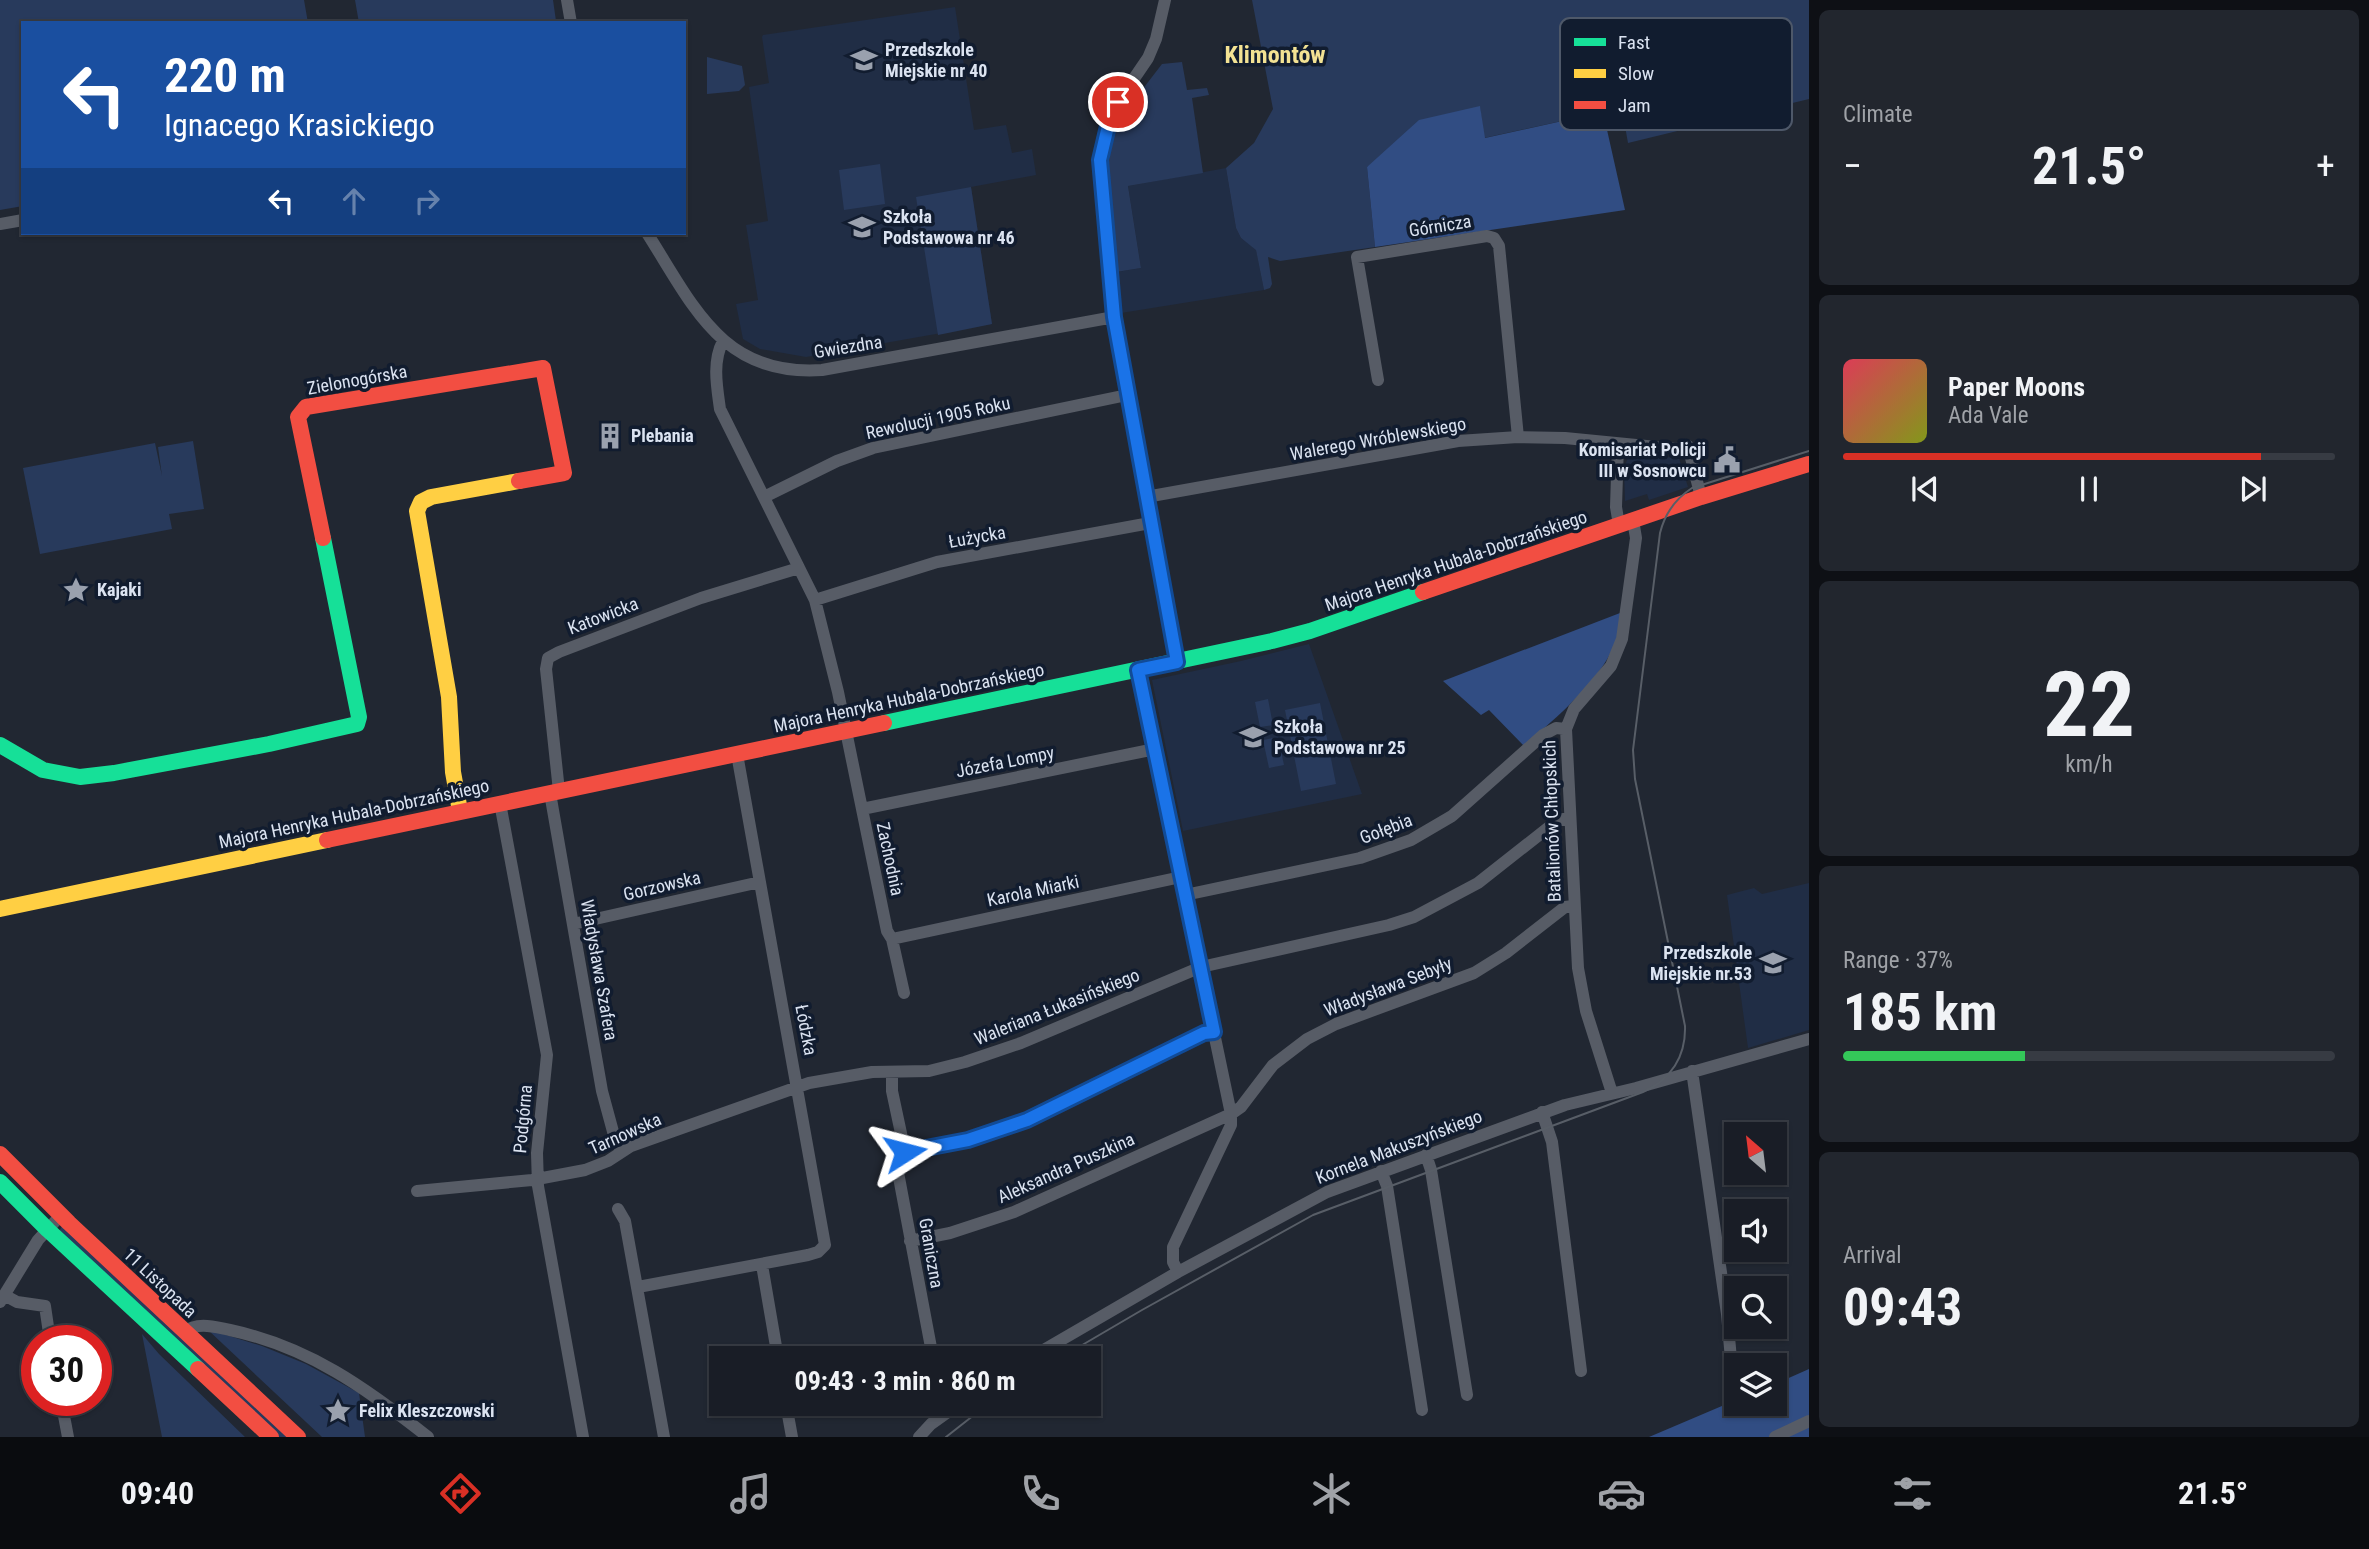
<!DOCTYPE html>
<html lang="en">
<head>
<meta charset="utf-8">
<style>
  :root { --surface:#191d26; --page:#22262e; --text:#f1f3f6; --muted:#9fa2a7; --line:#373b43; --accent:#d93025 }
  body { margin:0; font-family:"Roboto Condensed",sans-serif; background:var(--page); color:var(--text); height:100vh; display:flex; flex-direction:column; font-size:26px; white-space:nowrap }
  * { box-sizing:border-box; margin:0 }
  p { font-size:23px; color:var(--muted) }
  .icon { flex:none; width:38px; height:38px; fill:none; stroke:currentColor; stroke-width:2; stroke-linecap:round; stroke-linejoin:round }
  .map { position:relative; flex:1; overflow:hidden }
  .side { display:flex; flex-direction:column; gap:10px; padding:10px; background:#0e1015; width:560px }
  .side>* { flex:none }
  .banner { position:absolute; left:21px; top:21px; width:665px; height:214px; border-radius:0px; box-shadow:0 2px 5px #0004,0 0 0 2px var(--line); background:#1a4fa0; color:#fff; overflow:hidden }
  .needle { width:46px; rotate:332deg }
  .buttons { position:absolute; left:1724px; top:1122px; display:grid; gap:14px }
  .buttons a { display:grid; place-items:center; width:63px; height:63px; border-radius:0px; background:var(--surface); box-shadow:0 2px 5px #0004,0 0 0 2px var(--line); font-size:35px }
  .speed { position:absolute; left:21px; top:1325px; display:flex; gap:14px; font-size:35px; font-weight:700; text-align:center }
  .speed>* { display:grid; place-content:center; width:91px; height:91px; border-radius:50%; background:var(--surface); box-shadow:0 2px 5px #0004,0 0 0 2px var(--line); line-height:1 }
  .speed .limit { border:10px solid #d22; background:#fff; color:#111 }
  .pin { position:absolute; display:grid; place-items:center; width:60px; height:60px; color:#fff; margin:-30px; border:4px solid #fff; border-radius:50%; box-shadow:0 2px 7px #0007 }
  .me { position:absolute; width:77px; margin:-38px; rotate:81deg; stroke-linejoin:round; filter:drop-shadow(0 0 5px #0008) }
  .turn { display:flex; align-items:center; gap:24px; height:147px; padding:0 28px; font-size:32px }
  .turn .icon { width:91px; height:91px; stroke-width:2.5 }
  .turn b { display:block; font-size:49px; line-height:60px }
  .lanes { display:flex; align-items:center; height:66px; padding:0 28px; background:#0003; justify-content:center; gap:35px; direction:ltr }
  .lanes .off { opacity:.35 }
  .big { font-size:52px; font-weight:700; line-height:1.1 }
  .side .tile { flex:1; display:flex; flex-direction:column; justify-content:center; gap:10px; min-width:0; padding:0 24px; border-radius:10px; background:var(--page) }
  .side .dial { align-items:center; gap:0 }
  .dial b { font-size:91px; line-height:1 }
  .song { display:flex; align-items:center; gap:21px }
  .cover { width:84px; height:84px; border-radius:10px; background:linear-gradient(135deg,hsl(350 70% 55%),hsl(70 70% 35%)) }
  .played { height:7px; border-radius:4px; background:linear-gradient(90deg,var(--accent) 85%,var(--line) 85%) }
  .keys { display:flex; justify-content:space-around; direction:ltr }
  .heat { display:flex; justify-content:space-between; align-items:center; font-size:38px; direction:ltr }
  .charge { height:10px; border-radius:5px; background:linear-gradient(90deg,#34c759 37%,var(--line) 0) }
  .trip { position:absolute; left:709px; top:1346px; width:392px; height:70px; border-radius:0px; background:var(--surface); box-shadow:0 2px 5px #0004,0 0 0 2px var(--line); font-weight:700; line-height:70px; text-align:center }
  .dock { display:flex; height:112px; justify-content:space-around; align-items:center; background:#0a0c0f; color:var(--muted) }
  .dock .icon { width:49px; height:49px }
  .dock .current { color:var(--accent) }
  .dock b { font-size:32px; color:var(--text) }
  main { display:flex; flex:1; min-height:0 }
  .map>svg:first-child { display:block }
</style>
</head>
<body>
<main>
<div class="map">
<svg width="1809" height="1437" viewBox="0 0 1809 1437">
  <rect width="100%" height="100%" fill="#212732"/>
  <path fill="#202d45" d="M 955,7 L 974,130 L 1006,125 L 1012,153 L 1032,149 L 1036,175 L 971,187 L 992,324 L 806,357 L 760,349 L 743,339 L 736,304 L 758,300 L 746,225 L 768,221 L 749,87 L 769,83 L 762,37 L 763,35 Z
    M 1226,168 L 1236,228 L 1241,238 L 1256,249 L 1264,290 L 1121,313 L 1116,272 L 1141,268 L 1128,186 Z
    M 1635,455 L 1679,458 L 1688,487 L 1649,500 L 1647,494 L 1625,501 L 1624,469 L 1628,457 Z
    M 1309,644 L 1362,794 L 1183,831 L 1152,680 L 1241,661 Z
    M 1809,883 L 1809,1030 L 1748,1048 L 1727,895 L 1754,888 L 1762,894 Z"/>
  <path fill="#283a5c" d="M 0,0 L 304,0 L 308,23 L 23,23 L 23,206 L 0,210 Z
    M 355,0 L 553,0 L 556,21 L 359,23 Z
    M 1252,0 L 1809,0 L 1809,99 L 1628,143 L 1620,98 L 1605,97 L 1603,112 L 1484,138 L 1480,107 L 1367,167 L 1375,247 L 1280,261 L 1268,257 L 1272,284 L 1270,288 L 1264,290 L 1256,250 L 1241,238 L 1236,228 L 1226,168 L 1254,143 L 1273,109 Z
    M 707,57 L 742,66 L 745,85 L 739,91 L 707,94 Z
    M 1182,62 L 1187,90 L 1207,88 L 1209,95 L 1192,98 L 1203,173 L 1128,186 L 1141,268 L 1116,272 C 1111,217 1099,163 1121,111 L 1125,112 L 1162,64 Z
    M 880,164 L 885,204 L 844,210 L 839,170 Z
    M 971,187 L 992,324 L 938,335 L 916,197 Z
    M 193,441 L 204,509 L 169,514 L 172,529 L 40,554 L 23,468 L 155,443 L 162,476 L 158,447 Z
    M 1268,699 L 1273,725 L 1260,727 L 1255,702 Z
    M 1320,703 L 1336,784 L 1301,791 L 1285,710 Z
    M 1278,737 L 1284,765 L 1269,768 L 1263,740 Z
    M 63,1225 L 289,1437 L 278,1437 L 59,1231 Z
    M 207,1329 L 262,1346 L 306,1364 L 359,1393 L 365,1437 L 322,1437 Z
    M 142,1334 L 159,1354 L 245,1437 L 162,1437 Z"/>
  <path fill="#314d83" d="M 1480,106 L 1485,138 L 1603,112 L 1625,210 L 1375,247 L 1367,167 L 1419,120 Z
    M 1620,613 C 1625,663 1558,716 1524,746 L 1489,710 L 1481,715 L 1443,681 Z
    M 1809,1369 L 1809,1437 L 1649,1437 L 1736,1400 L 1736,1404 L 1774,1404 L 1775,1384 Z"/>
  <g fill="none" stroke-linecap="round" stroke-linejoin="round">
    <path stroke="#575c66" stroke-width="12" d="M 567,0 L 571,23
      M 1165,0 L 1156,39 L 1148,58 L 1118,102 L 1109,122 L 1100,160 L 1114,317 L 1177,662
      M 0,224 L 23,220
      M 647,233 C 693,305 722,377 822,370 L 1114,317
      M 723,341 C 712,362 717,387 720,409 L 815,600 L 838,692 L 887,931 L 892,939 L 904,993
      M 1378,380 L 1357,257 L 1487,236 L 1494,238 L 1499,246 L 1518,437
      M 1618,444 L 1616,507 L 1619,525
      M 764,497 L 837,461 L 873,448 L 1127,395
      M 1146,497 L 1458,441 L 1518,437 L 1565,438 L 1677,449 L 1688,446 L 1701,497
      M 815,600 L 937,562 L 1150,523
      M 559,791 L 546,669 L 548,658 L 559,652 L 701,598 L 799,568
      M 550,793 L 602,1091 L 615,1139 L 622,1151
      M 500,803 L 547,1055 L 537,1153 L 538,1186 L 583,1437
      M 862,809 L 1155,749
      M 1185,895 L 1360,858 L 1411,840 L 1452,816 L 1543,735 L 1556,728 L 1566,729
      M 573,924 L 760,882
      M 892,939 L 1181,877
      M 1692,1071 L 1727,1314 L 1733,1382
      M 892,1073 L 892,1091 L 905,1152 L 897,1167 L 933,1358
      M 1612,1093 L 1586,1011 L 1578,968 L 1566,729 L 1574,709 L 1611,666 L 1622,639 L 1636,538 L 1633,520
      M 1542,1112 L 1552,1142 L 1581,1371
      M 905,1152 L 968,1140 L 1027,1120 L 1204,1033 L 1214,1032
      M 1426,1155 L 1431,1170 L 1467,1395
      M 1381,1171 L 1387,1186 L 1422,1410
      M 417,1191 L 532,1180 L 585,1170 L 608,1161 L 631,1146 L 809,1083 L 872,1072 L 929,1071 L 965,1062 L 1021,1043 L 1201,967 L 1389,925 L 1414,917 L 1478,883 L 1558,820 L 1570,818
      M 618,1209 L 625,1221 L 664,1437
      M 910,1241 L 950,1233 L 1014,1212 L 1231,1114 L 1138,670
      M 762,1265 L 778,1358
      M 1178,1272 L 1173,1262 L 1173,1247 L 1231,1125 L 1231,1114 L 1241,1107 L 1273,1065 L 1307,1039 L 1336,1024 L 1474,973 L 1506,953 L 1565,907 L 1573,906
      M 638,1287 L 808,1255 L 818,1252 L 825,1245 L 737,754
      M 6,1296 L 17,1302 L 45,1306 L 50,1340
      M 0,1302 L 38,1240 L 61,1215
      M 184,1332 C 198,1321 215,1327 230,1330 C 309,1347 366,1388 428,1437
      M 1030,1358 L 1178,1272 L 1327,1192 L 1565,1105 L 1636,1088 L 1809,1039
      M 61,1400 L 68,1437
      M 786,1404 L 792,1437
      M 919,1437 L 931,1424 L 959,1404
      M 1775,1437 L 1809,1421"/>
    <path stroke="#16e098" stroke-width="16" d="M 884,723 L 1272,641 L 1310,631 L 1423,592
      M 0,745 L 43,770 L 80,777 L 114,773 L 269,744 L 357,724 L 359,717 L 323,538
      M 0,1182 L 48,1230 L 198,1369"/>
    <path stroke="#ffcf43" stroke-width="16" d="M 460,811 L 453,772 L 449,697 L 417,511 L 421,502 L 431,497 L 519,481
      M 0,909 L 327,840"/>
    <path stroke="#f24e42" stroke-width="16" d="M 323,538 L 298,417 L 306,407 L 543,368 L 564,473 L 519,481
      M 1423,592 L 1701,497 L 1809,464
      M 327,840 L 884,723
      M 0,1154 L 69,1223 L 298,1437
      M 198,1369 L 271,1437"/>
    <path stroke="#585e67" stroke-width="2" d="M 1060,1358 L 1142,1310 L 1313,1215 L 1643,1092 C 1671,1080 1686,1056 1685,1026 L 1635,779 L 1633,750 L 1660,533 C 1665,513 1675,499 1692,488 L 1809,451
      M 946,1437 L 988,1404"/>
  </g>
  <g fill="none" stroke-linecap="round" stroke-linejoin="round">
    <g stroke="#114b97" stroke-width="18">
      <path id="route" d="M 905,1152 L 968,1140 L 1027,1120 L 1204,1033 L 1214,1032 L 1138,670 L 1177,662 L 1114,317 L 1100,160 L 1109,122 L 1118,102"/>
    </g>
    <use href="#route" stroke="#1a73e8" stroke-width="12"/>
  </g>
  <defs>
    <g id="school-bare" transform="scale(2.1)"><path d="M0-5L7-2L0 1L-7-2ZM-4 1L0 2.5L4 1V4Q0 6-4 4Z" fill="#9aa1ae" stroke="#111c2f" stroke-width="2.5" paint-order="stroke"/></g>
    <g id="building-bare" transform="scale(2.1)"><path d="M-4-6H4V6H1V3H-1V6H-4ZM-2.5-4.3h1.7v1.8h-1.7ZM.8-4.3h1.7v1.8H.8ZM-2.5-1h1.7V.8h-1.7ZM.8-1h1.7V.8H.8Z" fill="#9aa1ae" stroke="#111c2f" stroke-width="2.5" paint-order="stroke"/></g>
    <g id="civic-bare" transform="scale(2.1)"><path d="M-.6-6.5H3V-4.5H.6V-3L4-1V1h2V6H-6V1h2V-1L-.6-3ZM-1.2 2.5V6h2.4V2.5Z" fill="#9aa1ae" stroke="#111c2f" stroke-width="2.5" paint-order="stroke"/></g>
    <g id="sight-bare" transform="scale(2.1)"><path d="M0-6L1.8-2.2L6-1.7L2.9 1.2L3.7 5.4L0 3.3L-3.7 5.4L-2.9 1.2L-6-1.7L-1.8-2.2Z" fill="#9aa1ae" stroke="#111c2f" stroke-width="2.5" paint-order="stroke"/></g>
  </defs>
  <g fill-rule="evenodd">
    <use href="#school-bare" x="864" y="60"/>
    <use href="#school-bare" x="862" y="227"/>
    <use href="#building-bare" x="610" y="436"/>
    <use href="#civic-bare" x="1727" y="460"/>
    <use href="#sight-bare" x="76" y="590"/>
    <use href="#school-bare" x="1253" y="737"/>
    <use href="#school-bare" x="1773" y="963"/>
    <use href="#sight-bare" x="338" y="1411"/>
  </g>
  <g text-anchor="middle" stroke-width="7" stroke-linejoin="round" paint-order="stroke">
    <g font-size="18" font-weight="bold" fill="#dbe3f1" stroke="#111c2f" text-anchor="start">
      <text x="885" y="56">Przedszkole<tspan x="885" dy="21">Miejskie nr 40</tspan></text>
      <text x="883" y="223">Szkoła<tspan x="883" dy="21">Podstawowa nr 46</tspan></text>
      <text x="631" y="442">Plebania</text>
      <text x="1706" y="456" text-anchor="end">Komisariat Policji<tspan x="1706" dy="21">III w Sosnowcu</tspan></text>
      <text x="97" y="596">Kajaki</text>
      <text x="1274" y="733">Szkoła<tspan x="1274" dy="21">Podstawowa nr 25</tspan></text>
      <text x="1752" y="959" text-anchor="end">Przedszkole<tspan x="1752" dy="21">Miejskie nr.53</tspan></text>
      <text x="359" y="1417">Felix Kleszczowski</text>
    </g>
    <g font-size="18" fill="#dbe3f1" stroke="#111c2f">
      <text transform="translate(1440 226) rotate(-9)" y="6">Górnicza</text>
      <text transform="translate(848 347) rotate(-9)" y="6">Gwiezdna</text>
      <text transform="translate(357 380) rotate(-10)" y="6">Zielonogórska</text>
      <text transform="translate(938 418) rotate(-12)" y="6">Rewolucji 1905 Roku</text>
      <text transform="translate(1378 439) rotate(-10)" y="6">Walerego Wróblewskiego</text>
      <text transform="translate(977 537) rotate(-10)" y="6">Łużycka</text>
      <text transform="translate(1456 561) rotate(-19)" y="6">Majora Henryka Hubala-Dobrzańskiego</text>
      <text transform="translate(603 616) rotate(-21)" y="6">Katowicka</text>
      <text transform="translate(909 698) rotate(-12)" y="6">Majora Henryka Hubala-Dobrzańskiego</text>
      <text transform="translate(1005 762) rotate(-11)" y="6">Józefa Lompy</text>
      <text transform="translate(354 814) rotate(-12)" y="6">Majora Henryka Hubala-Dobrzańskiego</text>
      <text transform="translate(1552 821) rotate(-92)" y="6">Batalionów Chłopskich</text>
      <text transform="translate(1386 829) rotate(-21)" y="6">Gołębia</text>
      <text transform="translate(890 859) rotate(78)" y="6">Zachodnia</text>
      <text transform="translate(662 886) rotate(-13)" y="6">Gorzowska</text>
      <text transform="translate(1033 891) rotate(-12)" y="6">Karola Miarki</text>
      <text transform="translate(599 970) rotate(80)" y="6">Władysława Szafera</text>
      <text transform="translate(1388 987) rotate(-21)" y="6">Władysława Sebyły</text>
      <text transform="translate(1057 1007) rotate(-22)" y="6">Waleriana Łukasińskiego</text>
      <text transform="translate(806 1030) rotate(79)" y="6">Łódzka</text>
      <text transform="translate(523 1119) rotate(-85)" y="6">Podgórna</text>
      <text transform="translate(625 1134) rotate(-24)" y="6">Tarnowska</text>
      <text transform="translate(1399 1147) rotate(-21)" y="6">Kornela Makuszyńskiego</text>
      <text transform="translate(1066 1168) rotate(-24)" y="6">Aleksandra Puszkina</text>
      <text transform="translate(931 1253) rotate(80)" y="6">Graniczna</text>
      <text transform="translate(160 1283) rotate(43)" y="6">11 Listopada</text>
    </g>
    <g font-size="24" font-weight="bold" fill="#f3e293" stroke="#111c2f">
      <text x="1275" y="63">Klimontów</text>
    </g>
  </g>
  <rect x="1560" y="18" width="232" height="112" rx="10" fill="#111c2f" stroke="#4e5869" stroke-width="2"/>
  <rect x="1574" y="38" width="32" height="8" fill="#16e098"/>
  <rect x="1574" y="69" width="32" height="9" fill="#ffcf43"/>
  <rect x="1574" y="101" width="32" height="8" fill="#f24e42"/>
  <g font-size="19" fill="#dbe3f1">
    <text x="1618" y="49">Fast</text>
    <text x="1618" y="80">Slow</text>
    <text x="1618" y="112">Jam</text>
  </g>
</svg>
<div class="buttons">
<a><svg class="needle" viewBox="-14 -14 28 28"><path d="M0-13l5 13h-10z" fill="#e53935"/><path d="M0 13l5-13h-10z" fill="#9fa2a7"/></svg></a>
<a><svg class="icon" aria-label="sound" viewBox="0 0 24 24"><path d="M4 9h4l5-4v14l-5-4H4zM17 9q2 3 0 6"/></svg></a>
<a><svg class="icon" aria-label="search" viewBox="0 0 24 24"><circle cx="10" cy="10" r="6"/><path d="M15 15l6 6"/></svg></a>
<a><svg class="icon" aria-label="layers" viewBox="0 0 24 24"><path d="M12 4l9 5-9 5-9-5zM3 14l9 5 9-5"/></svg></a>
</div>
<div class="speed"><div class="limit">30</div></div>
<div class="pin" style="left:1118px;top:102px;background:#d93025"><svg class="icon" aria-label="arrive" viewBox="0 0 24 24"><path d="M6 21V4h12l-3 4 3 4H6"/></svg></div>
<svg class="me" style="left:905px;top:1152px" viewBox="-20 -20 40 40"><path d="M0-17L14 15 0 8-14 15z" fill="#1a73e8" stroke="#fff" stroke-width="4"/></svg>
<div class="trip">09:43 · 3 min · 860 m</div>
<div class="banner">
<div class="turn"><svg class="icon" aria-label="left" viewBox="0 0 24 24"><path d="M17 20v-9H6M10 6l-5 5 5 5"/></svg><div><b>220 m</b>Ignacego Krasickiego</div></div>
<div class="lanes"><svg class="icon" aria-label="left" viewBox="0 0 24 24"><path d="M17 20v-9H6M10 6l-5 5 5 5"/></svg><svg class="icon off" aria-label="ahead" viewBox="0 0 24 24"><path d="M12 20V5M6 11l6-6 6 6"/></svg><svg class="icon off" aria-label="right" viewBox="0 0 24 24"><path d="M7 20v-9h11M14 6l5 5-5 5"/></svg></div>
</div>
</div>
<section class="side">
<div class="tile"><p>Climate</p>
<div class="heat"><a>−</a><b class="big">21.5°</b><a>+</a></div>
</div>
<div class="tile">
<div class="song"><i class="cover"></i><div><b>Paper Moons</b><p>Ada Vale</p></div></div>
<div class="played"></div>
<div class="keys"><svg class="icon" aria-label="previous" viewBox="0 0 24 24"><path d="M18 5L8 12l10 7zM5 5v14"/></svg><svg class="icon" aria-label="pause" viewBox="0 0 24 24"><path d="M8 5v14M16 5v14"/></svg><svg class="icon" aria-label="next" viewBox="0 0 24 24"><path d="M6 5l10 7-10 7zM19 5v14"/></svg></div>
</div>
<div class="tile dial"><b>22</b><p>km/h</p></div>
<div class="tile"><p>Range · 37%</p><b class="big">185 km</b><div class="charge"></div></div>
<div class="tile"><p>Arrival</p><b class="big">09:43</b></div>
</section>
</main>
<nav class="dock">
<b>09:40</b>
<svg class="icon current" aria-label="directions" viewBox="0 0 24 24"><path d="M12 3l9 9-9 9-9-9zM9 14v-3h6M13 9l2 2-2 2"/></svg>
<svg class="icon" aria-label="music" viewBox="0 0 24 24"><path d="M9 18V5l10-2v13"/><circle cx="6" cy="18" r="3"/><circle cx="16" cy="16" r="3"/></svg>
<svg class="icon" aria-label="phone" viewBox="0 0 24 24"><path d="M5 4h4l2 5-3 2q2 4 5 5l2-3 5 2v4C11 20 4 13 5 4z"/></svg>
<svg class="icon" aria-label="climate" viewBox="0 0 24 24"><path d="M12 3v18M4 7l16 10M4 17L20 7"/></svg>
<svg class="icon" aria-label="car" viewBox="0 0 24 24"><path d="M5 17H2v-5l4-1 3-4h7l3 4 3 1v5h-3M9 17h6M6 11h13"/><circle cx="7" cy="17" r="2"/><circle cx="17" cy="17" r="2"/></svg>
<svg class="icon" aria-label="filters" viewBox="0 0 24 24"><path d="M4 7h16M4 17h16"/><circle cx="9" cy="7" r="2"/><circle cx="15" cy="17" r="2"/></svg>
<b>21.5°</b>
</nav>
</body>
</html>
